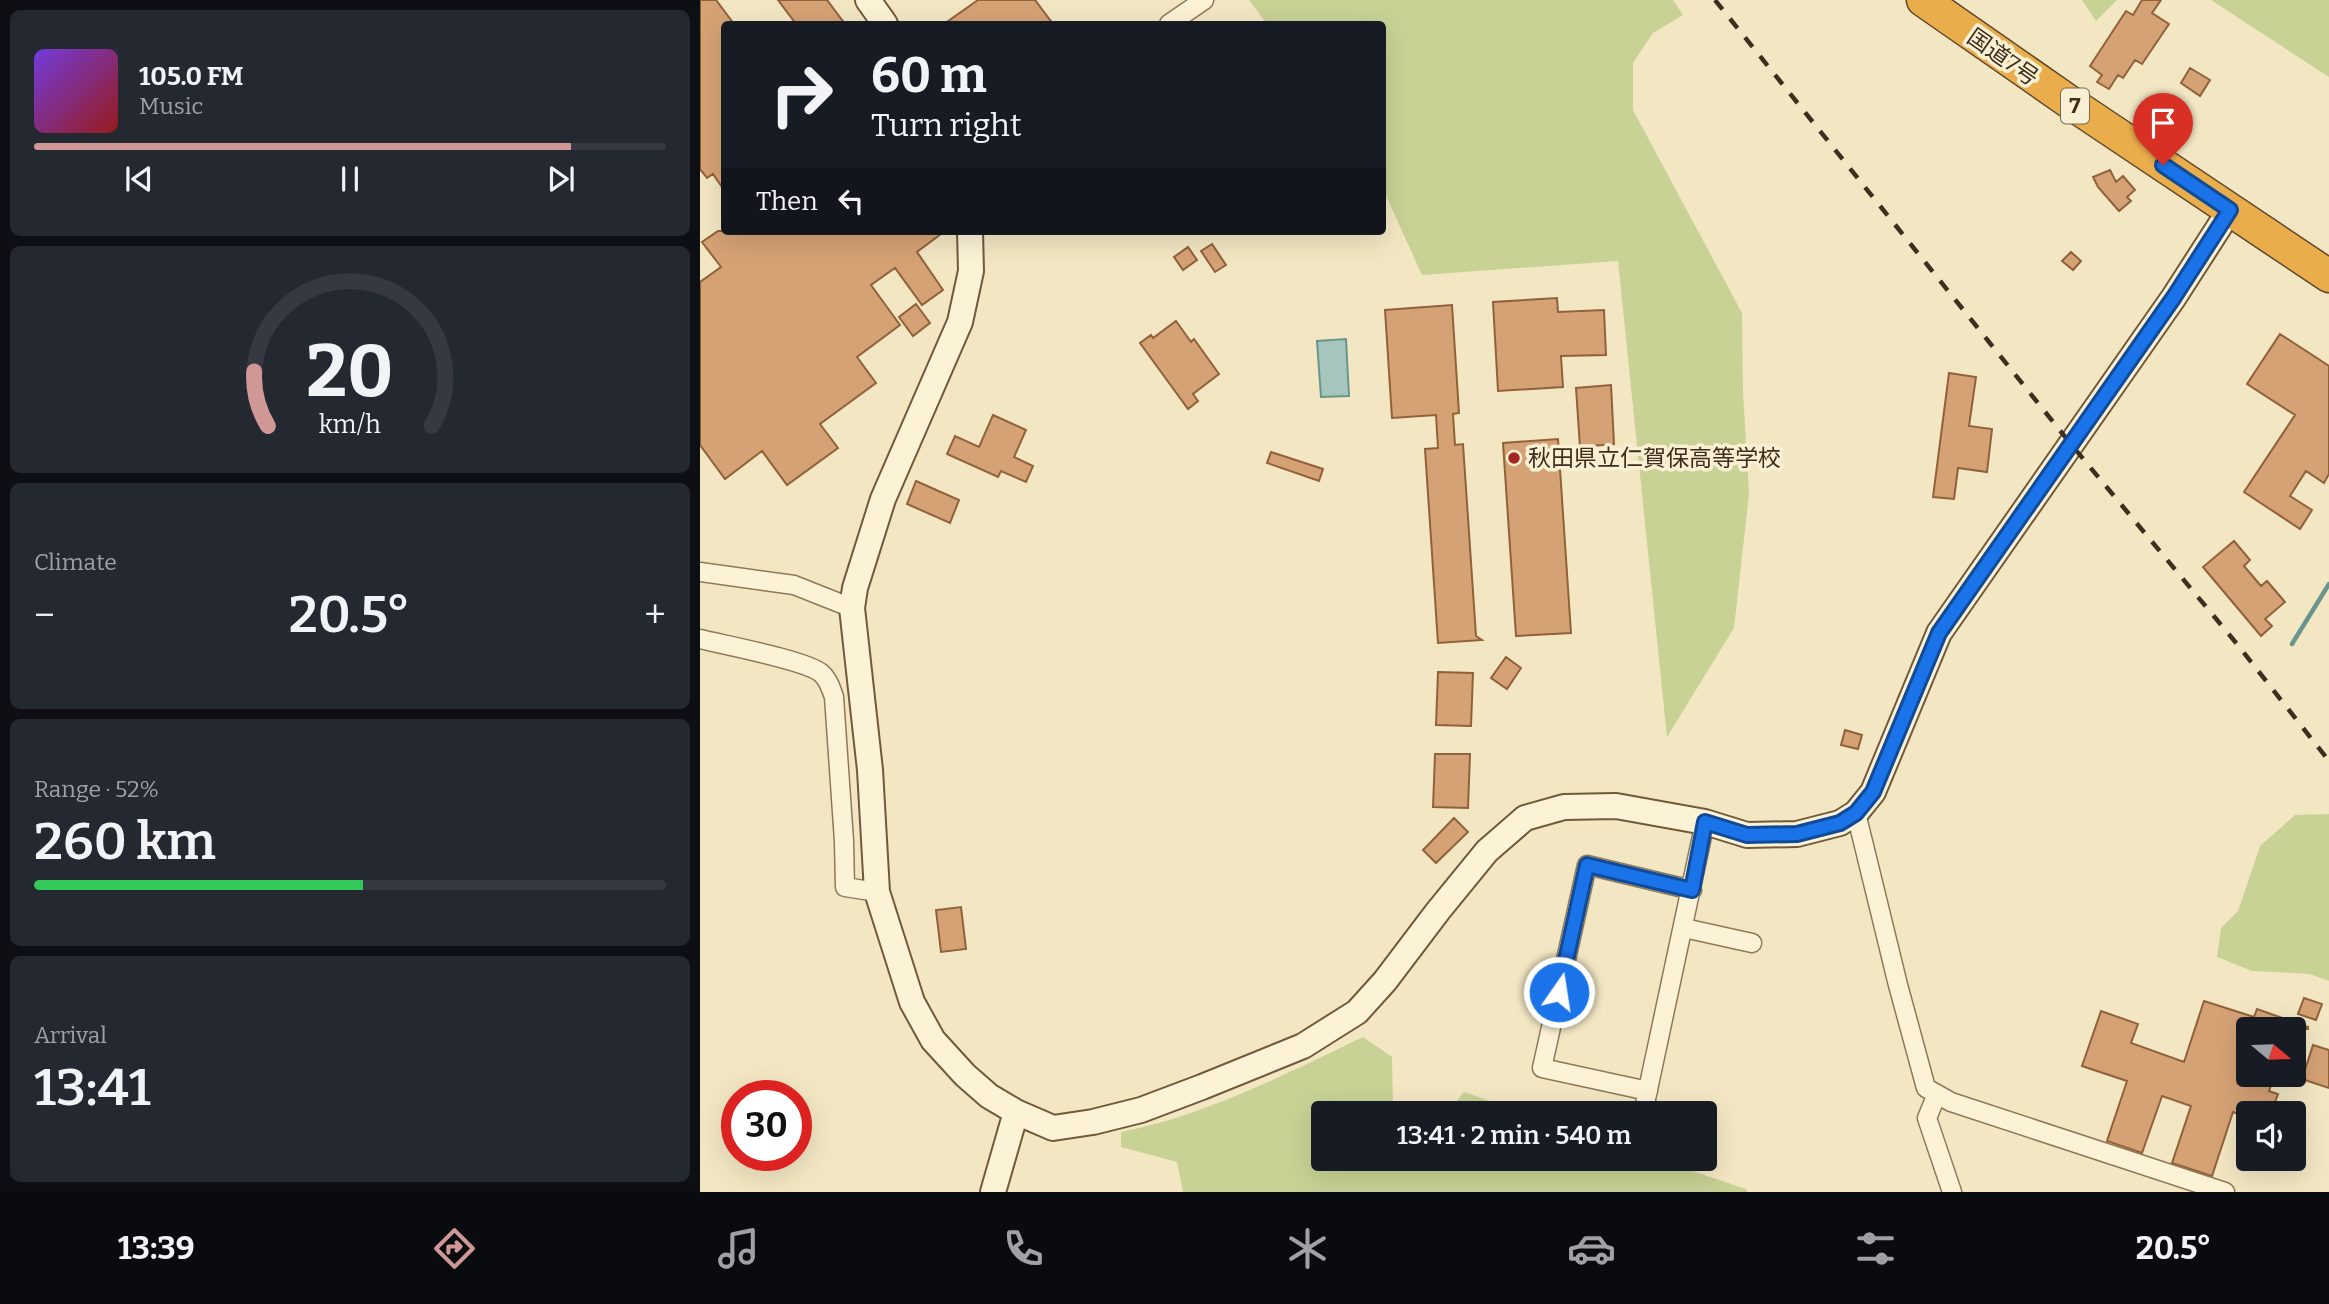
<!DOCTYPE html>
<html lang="en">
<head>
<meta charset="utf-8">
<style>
  :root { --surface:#171b24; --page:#242831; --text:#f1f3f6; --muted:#9ea1a6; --line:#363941; --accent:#cf9796 }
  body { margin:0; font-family:Bitter,"Noto Sans JP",serif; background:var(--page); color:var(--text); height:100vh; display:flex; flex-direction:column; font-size:26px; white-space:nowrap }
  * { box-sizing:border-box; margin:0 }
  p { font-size:23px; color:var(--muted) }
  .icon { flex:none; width:38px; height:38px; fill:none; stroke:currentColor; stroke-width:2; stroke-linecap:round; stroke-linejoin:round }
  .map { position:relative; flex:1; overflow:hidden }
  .panel { display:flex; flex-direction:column; gap:10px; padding:10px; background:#0d0f14; width:700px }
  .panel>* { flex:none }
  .banner { position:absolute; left:21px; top:21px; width:665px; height:214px; border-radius:7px; box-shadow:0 7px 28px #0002; background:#171b24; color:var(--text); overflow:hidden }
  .needle { width:46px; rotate:109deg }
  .tools { position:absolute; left:1536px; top:1017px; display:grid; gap:14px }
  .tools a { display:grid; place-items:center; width:70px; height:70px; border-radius:7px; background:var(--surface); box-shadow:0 7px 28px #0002; font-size:35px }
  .speed { position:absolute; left:21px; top:1080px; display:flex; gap:14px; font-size:35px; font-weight:700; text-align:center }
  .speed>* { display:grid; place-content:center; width:91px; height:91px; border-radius:50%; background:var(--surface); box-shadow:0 7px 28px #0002; line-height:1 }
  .speed .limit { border:10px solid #d22; background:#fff; color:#111 }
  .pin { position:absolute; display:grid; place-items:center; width:60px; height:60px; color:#fff; margin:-72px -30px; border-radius:50% 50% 50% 0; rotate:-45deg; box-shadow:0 0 7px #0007 }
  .pin .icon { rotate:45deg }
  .me { position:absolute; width:77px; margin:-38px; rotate:13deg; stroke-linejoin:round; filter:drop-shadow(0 0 5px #0008) }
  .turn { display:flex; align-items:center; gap:24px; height:147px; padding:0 35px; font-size:32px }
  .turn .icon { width:91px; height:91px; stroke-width:2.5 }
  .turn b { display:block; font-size:49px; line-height:60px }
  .then { display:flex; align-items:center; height:66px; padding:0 35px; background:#0003; gap:14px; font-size:26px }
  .big { font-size:52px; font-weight:600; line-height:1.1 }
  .panel .card { flex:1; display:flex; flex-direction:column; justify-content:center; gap:10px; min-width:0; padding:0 24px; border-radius:10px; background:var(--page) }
  .panel .dial { align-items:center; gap:0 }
  .dial svg { height:182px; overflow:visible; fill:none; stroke:var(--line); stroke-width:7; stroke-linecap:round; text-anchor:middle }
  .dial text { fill:var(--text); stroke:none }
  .song { display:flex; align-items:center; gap:21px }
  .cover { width:84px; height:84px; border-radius:10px; background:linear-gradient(135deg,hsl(260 70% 55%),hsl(0 70% 35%)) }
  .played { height:7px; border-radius:4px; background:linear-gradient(90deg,var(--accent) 85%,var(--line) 85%) }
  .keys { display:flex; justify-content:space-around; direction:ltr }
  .heat { display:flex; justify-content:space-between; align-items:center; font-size:38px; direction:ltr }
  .charge { height:10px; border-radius:5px; background:linear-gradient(90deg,#34c759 52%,var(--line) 0) }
  .trip { position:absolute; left:611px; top:1101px; width:406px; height:70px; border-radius:7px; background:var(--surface); box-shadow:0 7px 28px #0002; font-weight:600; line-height:70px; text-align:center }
  .dock { display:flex; height:112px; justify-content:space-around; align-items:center; background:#090b0e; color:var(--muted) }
  .dock .icon { width:49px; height:49px }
  .dock .active { color:var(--accent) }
  .dock b { font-size:32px; color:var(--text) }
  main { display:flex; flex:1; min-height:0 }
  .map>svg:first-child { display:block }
</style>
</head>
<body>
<main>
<section class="panel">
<div class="card">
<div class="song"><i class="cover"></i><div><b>105.0 FM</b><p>Music</p></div></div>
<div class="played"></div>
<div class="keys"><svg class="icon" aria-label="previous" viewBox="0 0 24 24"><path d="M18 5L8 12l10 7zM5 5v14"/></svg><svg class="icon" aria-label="pause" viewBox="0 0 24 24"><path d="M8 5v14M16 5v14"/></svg><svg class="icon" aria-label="next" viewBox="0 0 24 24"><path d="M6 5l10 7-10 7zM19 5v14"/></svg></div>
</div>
<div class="card dial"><svg viewBox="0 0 100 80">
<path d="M14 69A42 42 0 1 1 86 69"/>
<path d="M14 69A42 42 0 0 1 8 45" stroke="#cf9796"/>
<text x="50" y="56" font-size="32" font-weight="700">20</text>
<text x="50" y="72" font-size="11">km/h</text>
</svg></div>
<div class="card"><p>Climate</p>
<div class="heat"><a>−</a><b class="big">20.5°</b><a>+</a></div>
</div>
<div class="card"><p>Range · 52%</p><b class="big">260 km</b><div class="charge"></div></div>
<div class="card"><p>Arrival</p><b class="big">13:41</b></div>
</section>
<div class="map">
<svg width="1629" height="1192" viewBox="0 0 1629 1192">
  <rect width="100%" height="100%" fill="#f3e7c3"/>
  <path fill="#c8d295" d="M 549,0 L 973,0 L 983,15 L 953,33 L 933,63 L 933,110 L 1042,313 L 1043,392 L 1049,494 L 1034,628 L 967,737 L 918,261 L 722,275 L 683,189 L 682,24 L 567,24 Z
    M 1382,0 L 1417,0 L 1396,21 Z
    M 1511,0 L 1629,0 L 1629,77 Z
    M 1629,814 L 1629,981 L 1610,974 L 1552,971 L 1517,957 L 1521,928 L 1538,911 L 1560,846 L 1595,815 Z
    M 663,1037 L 692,1057 L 693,1108 L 697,1113 L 623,1113 L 623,1158 L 957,1159 L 1046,1189 L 1048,1192 L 483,1192 L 477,1162 L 421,1147 L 421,1132 C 506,1115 586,1074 663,1037 Z
    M 764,1092 L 825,1113 L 751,1113 L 755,1103 Z"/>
  <path fill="#a5c5bd" stroke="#6b958c" stroke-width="2" d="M 646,339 L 649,396 L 621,397 L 617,341 Z"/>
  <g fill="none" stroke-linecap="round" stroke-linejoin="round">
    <path stroke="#6b958c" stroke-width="4.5" d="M 1592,644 L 1629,584"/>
  </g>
  <path fill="#d5a275" stroke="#91613a" stroke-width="2" d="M 0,0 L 16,0 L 34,24 L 24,24 L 24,190 L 13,174 L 7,178 L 0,169 Z
    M 78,0 L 127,0 L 145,24 L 96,24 Z
    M 278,0 L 335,0 L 353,24 L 244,24 Z
    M 1442,0 L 1461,0 L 1452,13 L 1469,24 L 1442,64 L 1435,60 L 1423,78 L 1418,75 L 1409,89 L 1397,82 L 1402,75 L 1390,66 L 1426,11 L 1433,15 Z
    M 1490,68 L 1510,80 L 1500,96 L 1481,83 Z
    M 1410,170 L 1416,182 L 1423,176 L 1435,190 L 1427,197 L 1431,201 L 1419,211 L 1398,187 L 1393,177 Z
    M 18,231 L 245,231 L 217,252 L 243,290 L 222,305 L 195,268 L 171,285 L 200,325 L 157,357 L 176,383 L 120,424 L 138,448 L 87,485 L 62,451 L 25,479 L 0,445 L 0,282 L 21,267 L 2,242 Z
    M 512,244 L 526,265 L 515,272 L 501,251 Z
    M 488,247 L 497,260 L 483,270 L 474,257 Z
    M 1371,252 L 1381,261 L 1373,270 L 1362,261 Z
    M 857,298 L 858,312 L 904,310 L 906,355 L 861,356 L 863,387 L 798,391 L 793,302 Z
    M 216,304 L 230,323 L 213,336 L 199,317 Z
    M 752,305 L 759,413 L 753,414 L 755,445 L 763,444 L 776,636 L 782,640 L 738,643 L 725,449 L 738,448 L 736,415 L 692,418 L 685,310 Z
    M 476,321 L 491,342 L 494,339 L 519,374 L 493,394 L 498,401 L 488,409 L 440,343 L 451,335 L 453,338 Z
    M 1580,334 L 1629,366 L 1629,474 L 1624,483 L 1606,471 L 1590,496 L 1612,510 L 1600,529 L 1544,492 L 1595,415 L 1547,384 Z
    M 1249,373 L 1276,377 L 1269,426 L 1292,429 L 1287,472 L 1258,468 L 1254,499 L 1233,497 Z
    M 911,385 L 914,444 L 880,447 L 876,388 Z
    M 293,415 L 326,430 L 314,457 L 333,466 L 326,482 L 301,471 L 298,477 L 247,454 L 255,436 L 279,447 Z
    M 858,439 L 871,633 L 816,636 L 803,443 Z
    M 571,452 L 623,469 L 619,481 L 567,463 Z
    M 216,481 L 259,500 L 250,523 L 207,504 Z
    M 1534,541 L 1550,560 L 1544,566 L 1561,586 L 1567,581 L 1585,602 L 1565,619 L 1572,626 L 1561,636 L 1503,567 Z
    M 806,657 L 821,668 L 807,689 L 791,678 Z
    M 738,672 L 773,673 L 771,726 L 736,725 Z
    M 1145,730 L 1162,735 L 1158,749 L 1141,745 Z
    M 735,754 L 770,754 L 768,808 L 733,807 Z
    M 754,818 L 768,832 L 736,863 L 723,850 Z
    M 261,907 L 266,949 L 241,952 L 236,910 Z
    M 1604,998 L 1622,1004 L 1616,1020 L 1598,1014 Z
    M 1504,1001 L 1554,1017 L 1557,1009 L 1608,1027 L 1608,1029 L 1549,1029 L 1549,1074 L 1575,1074 L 1569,1091 L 1578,1094 L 1571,1113 L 1549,1113 L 1549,1118 L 1533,1112 L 1512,1176 L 1472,1163 L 1491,1106 L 1462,1096 L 1442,1153 L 1407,1141 L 1427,1081 L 1382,1066 L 1401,1011 L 1438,1024 L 1431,1043 L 1484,1062 Z
    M 1613,1045 L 1629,1050 L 1629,1088 L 1602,1079 Z"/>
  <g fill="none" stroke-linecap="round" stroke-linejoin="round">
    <g stroke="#8f7857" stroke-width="21">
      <path id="street" d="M 469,24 L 504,0
        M 0,572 L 94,585 L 152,608
        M 0,639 C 24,645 105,660 121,673 C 128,679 131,688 134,697 L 144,841 L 145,887 L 177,892
        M 1156,813 L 1198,985 L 1226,1088 L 1251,1102 L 1525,1192
        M 984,928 L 1052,943
        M 948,1091 L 842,1068 L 887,865 L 992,890
        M 1237,1094 L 1227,1118 L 1252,1192
        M 943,1113 L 1005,822"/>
    </g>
    <g stroke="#71593a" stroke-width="28">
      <path id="secondary" d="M 168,0 L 185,24
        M 270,231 L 271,271 L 260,322 L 183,499 L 155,588 L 152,608 L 170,770 L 177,892 L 212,1002 L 233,1040 L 265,1075 L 289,1096 L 316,1112 L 353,1128 L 393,1122 L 441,1110 L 502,1087 L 603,1046 L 657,1012 L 685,981 L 738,911 L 787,851 L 825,818 L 864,807 L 916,806 L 1005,822 L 1047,835 L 1097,834 L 1140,823 L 1156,813 L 1173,792 L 1239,633 L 1474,297 L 1530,210
        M 293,1192 L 316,1112"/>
    </g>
    <g stroke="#5d452c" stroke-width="35">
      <path id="highway" d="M 1223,0 L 1381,110 L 1629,276"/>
    </g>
    <use href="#street" stroke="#fcf3d7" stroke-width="18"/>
    <use href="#secondary" stroke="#fcf3d7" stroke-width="24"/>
    <use href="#highway" stroke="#eaad4b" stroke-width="32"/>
    <path stroke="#3d2e1d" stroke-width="4.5" stroke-dasharray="12 12" stroke-linecap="butt" d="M 1015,0 L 1370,443 L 1537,644 L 1629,761"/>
  </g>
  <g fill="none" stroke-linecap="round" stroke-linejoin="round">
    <g stroke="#114b97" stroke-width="18">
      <path id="route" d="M 859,992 L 887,865 L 992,890 L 1005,822 L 1047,835 L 1097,834 L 1140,823 L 1156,813 L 1173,792 L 1239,633 L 1474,297 L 1530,210 L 1463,165"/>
    </g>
    <use href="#route" stroke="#1a73e8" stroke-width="12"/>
  </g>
  <circle fill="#a52621" stroke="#f9f0d3" stroke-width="2.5" cx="814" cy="458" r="7"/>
  <g text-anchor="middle" stroke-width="7" stroke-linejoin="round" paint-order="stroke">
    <rect fill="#f9f0d3" stroke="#756854" stroke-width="2" x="1361" y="88.5" width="28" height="35" rx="5"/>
    <g font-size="21" font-weight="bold" fill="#3d2e1d">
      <text x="1375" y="113">7</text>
    </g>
    <g font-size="23" fill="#3d2e1d" stroke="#f9f0d3">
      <text transform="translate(1303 57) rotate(35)" y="8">国道7号</text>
    </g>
    <g font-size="23" fill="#3d2e1d" stroke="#f9f0d3" text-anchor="start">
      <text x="828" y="466">秋田県立仁賀保高等学校</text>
    </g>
  </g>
</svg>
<div class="tools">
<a><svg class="needle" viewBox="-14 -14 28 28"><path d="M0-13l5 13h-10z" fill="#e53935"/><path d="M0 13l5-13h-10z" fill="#9ea1a6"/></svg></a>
<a><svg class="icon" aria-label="sound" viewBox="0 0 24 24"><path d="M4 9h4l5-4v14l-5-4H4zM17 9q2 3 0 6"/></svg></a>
</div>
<div class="speed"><div class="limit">30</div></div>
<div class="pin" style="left:1463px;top:165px;background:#d93025"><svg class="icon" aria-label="arrive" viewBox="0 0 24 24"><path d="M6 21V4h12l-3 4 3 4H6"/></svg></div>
<svg class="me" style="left:859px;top:992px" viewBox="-20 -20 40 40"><circle r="17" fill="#1a73e8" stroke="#fff" stroke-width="3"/><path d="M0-11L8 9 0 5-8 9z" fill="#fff"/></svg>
<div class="trip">13:41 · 2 min · 540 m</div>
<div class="banner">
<div class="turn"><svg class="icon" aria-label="right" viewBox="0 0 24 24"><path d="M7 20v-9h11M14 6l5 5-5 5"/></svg><div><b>60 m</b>Turn right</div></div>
<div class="then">Then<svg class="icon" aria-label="left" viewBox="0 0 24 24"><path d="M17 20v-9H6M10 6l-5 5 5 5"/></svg></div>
</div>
</div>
</main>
<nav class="dock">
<b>13:39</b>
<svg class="icon active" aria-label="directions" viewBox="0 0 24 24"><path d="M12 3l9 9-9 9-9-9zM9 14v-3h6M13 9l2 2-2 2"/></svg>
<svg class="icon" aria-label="music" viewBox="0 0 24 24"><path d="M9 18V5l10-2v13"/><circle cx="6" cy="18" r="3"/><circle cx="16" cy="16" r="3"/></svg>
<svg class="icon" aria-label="phone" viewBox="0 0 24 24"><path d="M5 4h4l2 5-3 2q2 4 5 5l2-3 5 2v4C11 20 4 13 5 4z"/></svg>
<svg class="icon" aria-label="climate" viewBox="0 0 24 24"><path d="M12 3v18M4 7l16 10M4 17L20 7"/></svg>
<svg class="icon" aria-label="car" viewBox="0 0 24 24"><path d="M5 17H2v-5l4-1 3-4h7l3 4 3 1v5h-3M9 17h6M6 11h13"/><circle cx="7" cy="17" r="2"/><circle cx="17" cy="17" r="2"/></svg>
<svg class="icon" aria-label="filters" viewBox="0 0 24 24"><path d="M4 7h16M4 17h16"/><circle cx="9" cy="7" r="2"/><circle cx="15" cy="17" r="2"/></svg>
<b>20.5°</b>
</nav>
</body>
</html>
